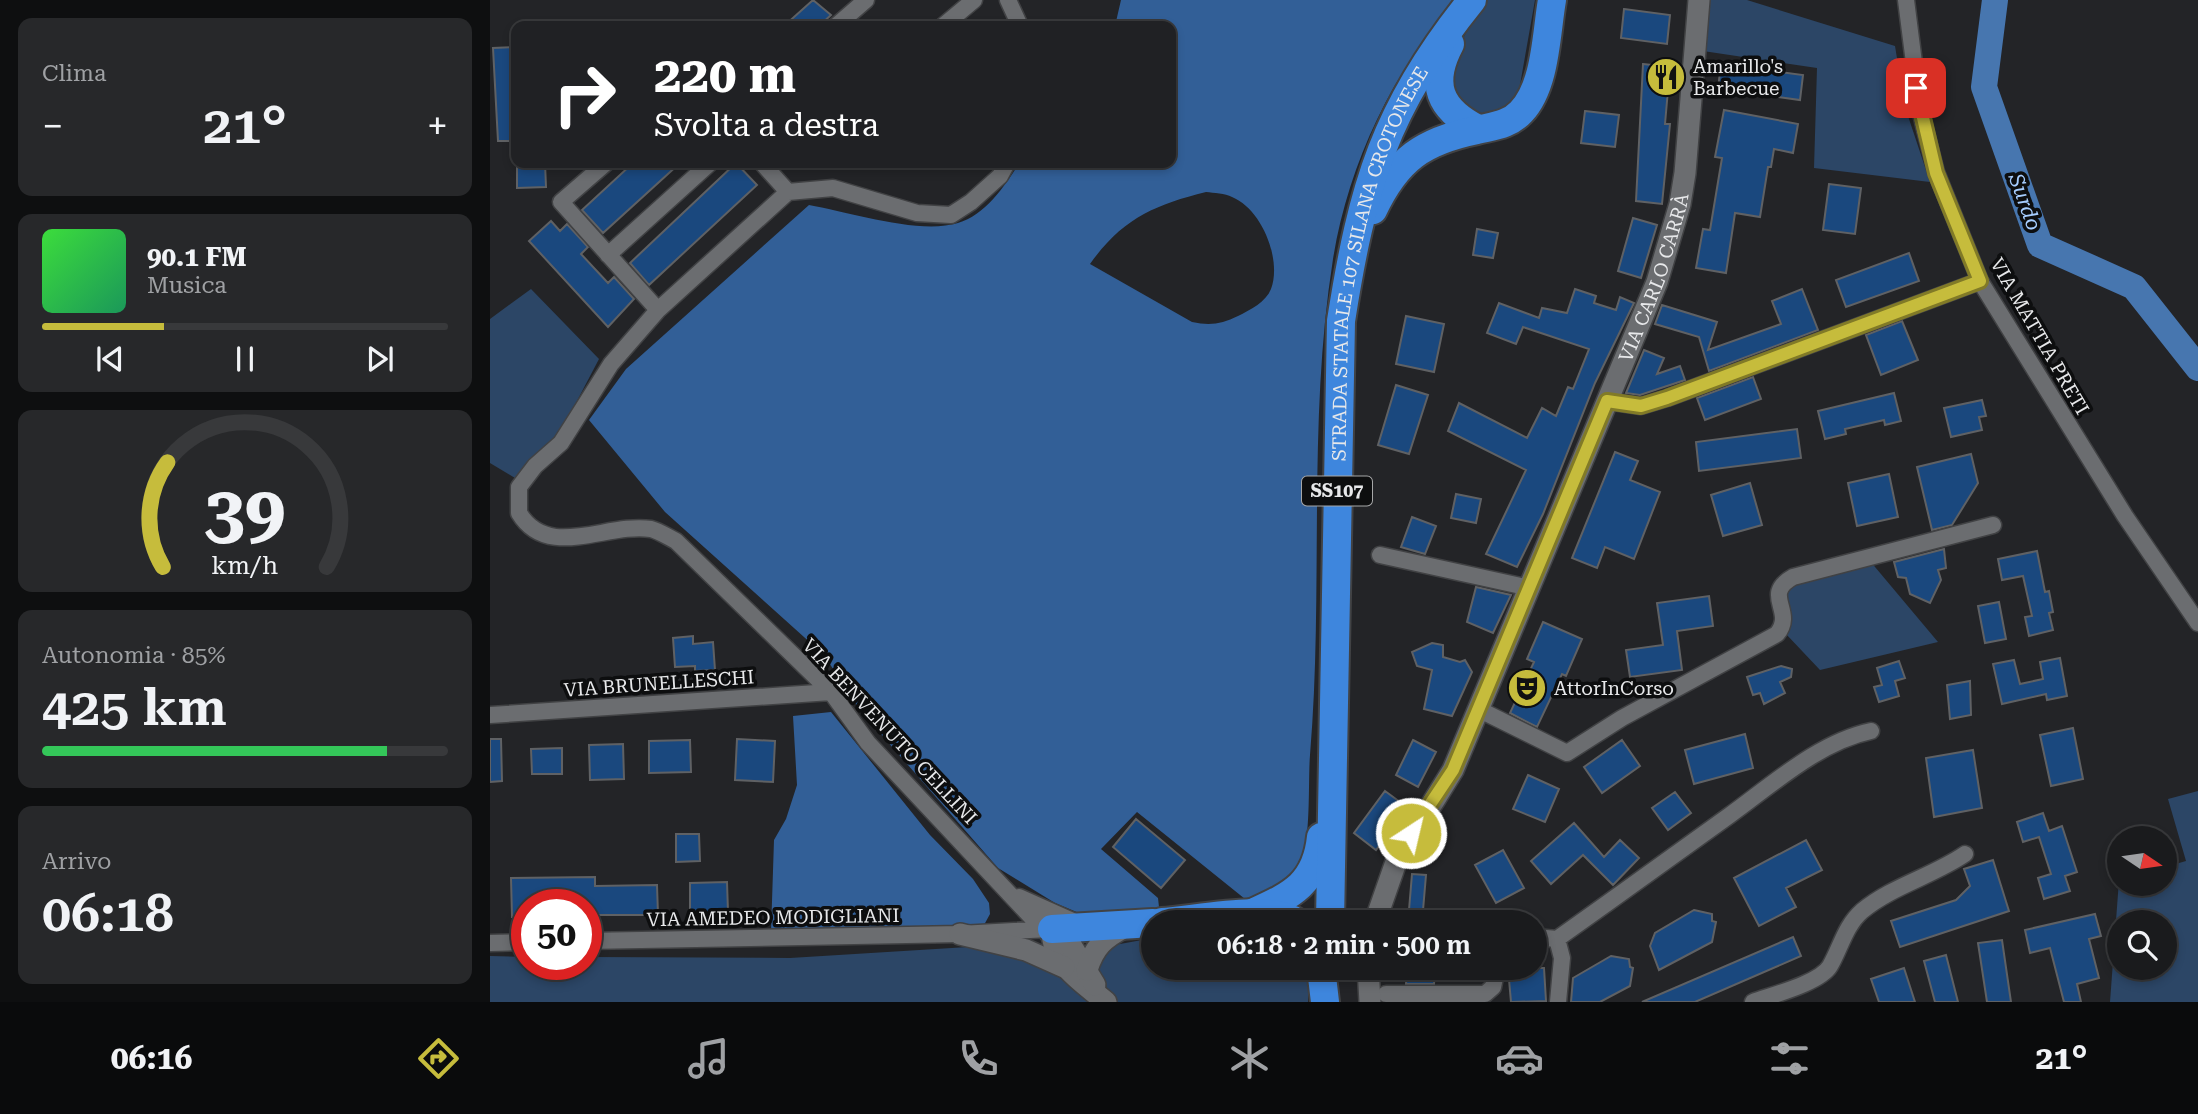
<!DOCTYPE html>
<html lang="it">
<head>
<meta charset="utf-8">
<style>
  :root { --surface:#1a1b1d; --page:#27282a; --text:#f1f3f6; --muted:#9fa1a4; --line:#38393b; --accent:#c6bc3c }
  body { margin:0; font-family:"Roboto Serif",serif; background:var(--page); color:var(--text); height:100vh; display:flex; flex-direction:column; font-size:26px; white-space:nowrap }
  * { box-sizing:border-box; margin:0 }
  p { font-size:23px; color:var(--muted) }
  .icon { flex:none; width:38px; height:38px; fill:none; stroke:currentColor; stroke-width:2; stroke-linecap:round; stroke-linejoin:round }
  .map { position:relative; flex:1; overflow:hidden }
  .side { display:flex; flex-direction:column; gap:18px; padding:18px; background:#0e0f10; width:490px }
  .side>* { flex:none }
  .banner { position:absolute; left:21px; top:21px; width:665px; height:147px; border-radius:14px; box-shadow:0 4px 10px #0003,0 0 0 2px var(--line); background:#202124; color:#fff; overflow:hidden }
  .needle { width:46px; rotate:103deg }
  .tools { position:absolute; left:1617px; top:826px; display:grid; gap:14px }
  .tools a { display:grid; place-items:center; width:70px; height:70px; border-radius:50%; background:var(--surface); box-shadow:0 4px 10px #0003,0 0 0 2px var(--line); font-size:35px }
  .speed { position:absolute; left:21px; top:889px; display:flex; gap:14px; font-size:35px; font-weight:700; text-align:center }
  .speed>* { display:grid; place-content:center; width:91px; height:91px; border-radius:50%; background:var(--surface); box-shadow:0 4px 10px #0003,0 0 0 2px var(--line); line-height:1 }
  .speed .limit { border:10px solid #d22; background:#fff; color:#111 }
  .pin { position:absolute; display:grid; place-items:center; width:60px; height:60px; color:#fff; margin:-30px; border-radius:14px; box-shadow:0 4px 10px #0006 }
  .me { position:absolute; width:77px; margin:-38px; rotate:35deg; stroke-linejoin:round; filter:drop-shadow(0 0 5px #0008) }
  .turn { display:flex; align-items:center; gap:24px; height:147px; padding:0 28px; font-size:32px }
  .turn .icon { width:91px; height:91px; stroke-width:2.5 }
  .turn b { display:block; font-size:49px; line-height:60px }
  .big { font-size:52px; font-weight:600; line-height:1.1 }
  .side .tile { flex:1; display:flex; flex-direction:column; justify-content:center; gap:10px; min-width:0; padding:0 24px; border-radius:14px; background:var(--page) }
  .side .dial { align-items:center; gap:0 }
  .dial svg { height:182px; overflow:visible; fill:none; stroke:var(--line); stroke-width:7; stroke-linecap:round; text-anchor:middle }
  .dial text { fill:var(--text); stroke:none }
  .song { display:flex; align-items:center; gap:21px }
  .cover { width:84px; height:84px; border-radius:10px; background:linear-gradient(135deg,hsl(120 70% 55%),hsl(150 70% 35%)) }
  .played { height:7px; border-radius:4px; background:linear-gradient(90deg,var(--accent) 30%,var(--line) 30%) }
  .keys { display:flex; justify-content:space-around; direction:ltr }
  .heat { display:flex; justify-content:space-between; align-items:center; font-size:38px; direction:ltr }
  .charge { height:10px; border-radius:5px; background:linear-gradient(90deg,#34c759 85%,var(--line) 0) }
  .trip { position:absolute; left:651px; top:910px; width:406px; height:70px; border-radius:35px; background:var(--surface); box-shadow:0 4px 10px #0003,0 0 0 2px var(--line); font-weight:600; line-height:70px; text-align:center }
  .tabs { display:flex; height:112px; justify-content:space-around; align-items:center; background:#0a0b0c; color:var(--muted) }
  .tabs .icon { width:49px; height:49px }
  .tabs .selected { color:var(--accent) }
  .tabs b { font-size:32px; color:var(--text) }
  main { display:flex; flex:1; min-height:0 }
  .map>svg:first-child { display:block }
</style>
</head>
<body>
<main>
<section class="side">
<div class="tile"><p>Clima</p>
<div class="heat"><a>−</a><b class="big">21°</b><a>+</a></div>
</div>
<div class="tile">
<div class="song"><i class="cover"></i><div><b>90.1 FM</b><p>Musica</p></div></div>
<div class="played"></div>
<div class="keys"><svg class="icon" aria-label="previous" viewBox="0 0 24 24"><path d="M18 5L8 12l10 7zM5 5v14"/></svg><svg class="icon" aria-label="pause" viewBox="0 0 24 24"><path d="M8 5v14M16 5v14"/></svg><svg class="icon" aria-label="next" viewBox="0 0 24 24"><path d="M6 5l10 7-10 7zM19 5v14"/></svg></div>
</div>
<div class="tile dial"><svg viewBox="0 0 100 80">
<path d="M14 69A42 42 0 1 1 86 69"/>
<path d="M14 69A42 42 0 0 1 16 23" stroke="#c6bc3c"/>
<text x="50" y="56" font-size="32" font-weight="700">39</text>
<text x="50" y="72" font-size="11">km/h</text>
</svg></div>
<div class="tile"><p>Autonomia · 85%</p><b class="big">425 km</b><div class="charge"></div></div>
<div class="tile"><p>Arrivo</p><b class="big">06:18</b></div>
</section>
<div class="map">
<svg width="1708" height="1002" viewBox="0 0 1708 1002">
  <rect width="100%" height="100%" fill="#232427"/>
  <path fill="#2c4666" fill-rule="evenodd" d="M 996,0 L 1045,0 L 1027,102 L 1000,120 L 963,103 L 959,61 Z
    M 1219,0 L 1257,0 L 1405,46 L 1415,107 L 1440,182 L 1324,168 L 1327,68 L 1213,51 Z
    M 41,289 L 109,359 L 67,439 L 25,478 L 0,463 L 0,319 Z
    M 1380,561 L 1448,642 L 1330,670 L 1296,634 L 1293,588 Z
    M 1708,791 L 1708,1002 L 1620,1002 L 1629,880 L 1629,884 L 1675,884 L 1675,867 L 1696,861 L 1678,799 ZM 1675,922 L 1675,968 L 1629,968 L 1629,922 Z
    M 663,938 L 663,968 L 818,968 L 818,1002 L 624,1002 L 605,974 L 619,946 Z
    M 478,947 L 523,951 L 560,967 L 606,1002 L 0,1002 L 0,956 L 37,957 L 37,964 L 96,964 L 96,957 L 300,958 Z"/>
  <path fill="#325f97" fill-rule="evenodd" d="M 631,0 L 968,0 C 903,68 858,166 843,259 C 817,423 834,591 820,755 C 818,778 821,838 812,855 C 798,886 791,891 760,903 L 647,812 L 611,849 L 668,898 L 670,916 L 601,918 L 565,903 L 508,868 L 369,709 L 334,655 L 175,512 L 99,420 L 136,369 L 319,205 C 359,212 429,235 468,223 C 495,215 516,185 529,163 L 681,163 L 681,26 L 625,26 ZM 716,192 C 724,193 735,193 742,197 C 772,209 792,260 781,289 C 776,302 760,310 748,316 C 732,324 720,326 702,322 L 600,264 C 632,219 664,205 716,192 Z
    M 341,712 L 440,835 L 483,879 L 499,903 L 500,914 L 494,925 L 483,928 L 281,932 L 284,840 L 296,819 L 307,785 L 303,716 Z"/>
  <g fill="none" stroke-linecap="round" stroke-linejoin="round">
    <path stroke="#4776af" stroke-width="26" d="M 1505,0 L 1494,87 L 1550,245 L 1644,287 L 1708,368"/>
  </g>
  <path fill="#1a487e" stroke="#5f6164" stroke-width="2" d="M 323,0 L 341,15 L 329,26 L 294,26 Z
    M 1134,9 L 1180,15 L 1177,44 L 1131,38 Z
    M 26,47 L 26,141 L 8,141 L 3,48 Z
    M 1153,64 L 1180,67 L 1175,124 L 1180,124 L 1172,204 L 1146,201 Z
    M 1231,64 L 1313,75 L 1310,100 L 1228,89 Z
    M 1234,110 L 1308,124 L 1303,153 L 1284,149 L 1281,167 L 1278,167 L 1270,217 L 1245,213 L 1236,273 L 1206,268 L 1213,229 L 1220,230 L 1232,158 L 1225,157 Z
    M 1095,111 L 1129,115 L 1125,147 L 1091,143 Z
    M 27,163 L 55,163 L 56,187 L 27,188 Z
    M 143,163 L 190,163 L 113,233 L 92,210 Z
    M 246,163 L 267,185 L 159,285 L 140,263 Z
    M 1339,184 L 1371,188 L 1365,234 L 1333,230 Z
    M 1143,218 L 1167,225 L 1151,278 L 1128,271 Z
    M 61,221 L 70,231 L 77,224 L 98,247 L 91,254 L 118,283 L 124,277 L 144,299 L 118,327 L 39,241 Z
    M 987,229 L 1008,233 L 1003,258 L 983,255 Z
    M 1419,253 L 1429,281 L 1356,307 L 1346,280 Z
    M 1085,289 L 1106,296 L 1104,303 L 1126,310 L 1130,297 L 1144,303 L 1105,383 L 1053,514 L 1027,567 L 996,554 L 1036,470 L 958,431 L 969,403 L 1037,438 L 1052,408 L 1066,416 L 1078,387 L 1083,389 L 1099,349 L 1033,327 L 1026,344 L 997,333 L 1009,303 L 1049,318 L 1052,308 L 1077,313 Z
    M 1312,289 L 1328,330 L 1219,371 L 1209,337 L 1165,324 L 1172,305 L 1227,322 L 1218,350 L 1291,324 L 1282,301 Z
    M 916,316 L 954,324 L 944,372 L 906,364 Z
    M 1412,321 L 1428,360 L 1391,375 L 1376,335 Z
    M 1154,350 L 1174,358 L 1167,374 L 1190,366 L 1195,380 L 1150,395 L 1136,393 Z
    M 1263,377 L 1271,399 L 1215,420 L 1207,398 Z
    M 906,385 L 938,395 L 919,454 L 888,445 Z
    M 1404,393 L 1411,421 L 1395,425 L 1394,420 L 1355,429 L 1356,434 L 1335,439 L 1328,411 Z
    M 1492,400 L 1496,416 L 1489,417 L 1492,430 L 1461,437 L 1454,408 Z
    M 1307,429 L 1311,458 L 1209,471 L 1206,442 Z
    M 1125,452 L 1148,461 L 1140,480 L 1170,492 L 1144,559 L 1115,547 L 1107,568 L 1082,558 Z
    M 1481,454 L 1488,483 L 1462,525 L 1442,530 L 1427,467 Z
    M 1399,474 L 1408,517 L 1367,526 L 1358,483 Z
    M 1260,483 L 1272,525 L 1233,536 L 1221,495 Z
    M 966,494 L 991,499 L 986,523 L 961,518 Z
    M 922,517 L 946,526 L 935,554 L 911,547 Z
    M 1454,549 L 1456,568 L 1448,570 L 1451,580 L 1440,603 L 1420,594 L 1416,578 L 1408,577 L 1404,562 Z
    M 1547,551 L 1555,592 L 1559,591 L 1563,612 L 1559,613 L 1563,630 L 1539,636 L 1535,617 L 1542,616 L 1533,576 L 1512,580 L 1508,559 Z
    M 986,587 L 1021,595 L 1003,633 L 977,622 Z
    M 1219,596 L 1223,626 L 1187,631 L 1192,670 L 1140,677 L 1136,650 L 1173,645 L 1167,603 Z
    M 1509,602 L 1516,639 L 1495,643 L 1488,606 Z
    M 1053,622 L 1092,639 L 1076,676 L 1072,674 L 1047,727 L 1020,713 L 1044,662 L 1037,659 Z
    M 203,636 L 203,644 L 223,642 L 225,670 L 205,671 L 205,666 L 185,667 L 183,638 Z
    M 942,643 L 953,645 L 953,657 L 970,662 L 975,660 L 982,672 L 962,716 L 934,709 L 942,670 L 927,666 L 922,652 Z
    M 1570,658 L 1577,696 L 1557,700 L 1556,694 L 1512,704 L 1503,664 L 1524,660 L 1530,684 L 1553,679 L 1550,662 Z
    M 1409,661 L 1415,678 L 1405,681 L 1409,696 L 1389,702 L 1384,687 L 1392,685 L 1387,668 Z
    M 1291,666 L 1302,669 L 1301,677 L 1290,682 L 1295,693 L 1274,704 L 1270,693 L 1263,695 L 1257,677 Z
    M 1480,681 L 1481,715 L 1460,719 L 1457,685 Z
    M 1583,728 L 1593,779 L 1561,786 L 1550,735 Z
    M 1255,734 L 1263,768 L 1204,784 L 1195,750 Z
    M 0,739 L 11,739 L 12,781 L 0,782 Z
    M 247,739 L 285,741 L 283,782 L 245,780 Z
    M 200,740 L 201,772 L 159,773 L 159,741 Z
    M 923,740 L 946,752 L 928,787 L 906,775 Z
    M 1132,740 L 1150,766 L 1112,793 L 1094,767 Z
    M 133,744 L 134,779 L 100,780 L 99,745 Z
    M 72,748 L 72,774 L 42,774 L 41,749 Z
    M 1483,750 L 1492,808 L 1444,817 L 1436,758 Z
    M 1038,775 L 1069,789 L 1055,822 L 1023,809 Z
    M 895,791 L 918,808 L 886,850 L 864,833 Z
    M 1185,792 L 1201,813 L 1178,830 L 1162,808 Z
    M 1553,813 L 1559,831 L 1572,826 L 1587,872 L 1575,876 L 1580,891 L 1554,899 L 1548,878 L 1561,874 L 1549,837 L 1533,842 L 1527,822 Z
    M 646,819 L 695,860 L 671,888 L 623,847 Z
    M 1084,823 L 1114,857 L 1130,840 L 1149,858 L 1123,885 L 1093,855 L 1061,884 L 1041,861 Z
    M 186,834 L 209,834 L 210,861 L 186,862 Z
    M 1316,840 L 1332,870 L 1296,888 L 1306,907 L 1269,926 L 1244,878 Z
    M 1013,850 L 1034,888 L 1006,903 L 985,865 Z
    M 1503,860 L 1519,911 L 1410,947 L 1401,921 L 1466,900 L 1480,886 L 1474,869 Z
    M 922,874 L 936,875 L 932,922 L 918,922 Z
    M 105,877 L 105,886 L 167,885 L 168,915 L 96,915 L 96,905 L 37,905 L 37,917 L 22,917 L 21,878 Z
    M 237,882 L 238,912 L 200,913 L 200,883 Z
    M 1204,910 L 1222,914 L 1222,921 L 1226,922 L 1222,942 L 1169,970 L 1160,946 L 1165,933 Z
    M 1605,914 L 1611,936 L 1599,939 L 1609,978 L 1587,984 L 1591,1002 L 1574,1002 L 1560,948 L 1540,953 L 1535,930 Z
    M 1303,937 L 1311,956 L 1205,1002 L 1152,1002 Z
    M 1512,940 L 1521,1002 L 1497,1002 L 1488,943 Z
    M 1456,955 L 1468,1002 L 1445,1002 L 1434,961 Z
    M 1121,956 L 1139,959 L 1140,967 L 1143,968 L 1140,986 L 1110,1002 L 1081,1002 L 1083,978 Z
    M 917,968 L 945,968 L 944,984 L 916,984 Z
    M 1018,968 L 1054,968 L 1056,1001 L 1021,1002 Z
    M 1414,968 L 1425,1002 L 1389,1002 L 1381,979 Z"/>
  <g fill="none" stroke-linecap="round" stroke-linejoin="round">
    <g stroke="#414244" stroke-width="19">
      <path id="street" d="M 518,0 L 530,26
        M 1416,0 L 1430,110 L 1446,172 L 1490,281 L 1635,516 L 1708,623
        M 346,26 L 376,0
        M 453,26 L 484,0
        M 116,163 L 71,202 L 168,310
        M 272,163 L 298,192
        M 517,163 L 510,176 L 481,202 L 461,215 L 427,213 L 343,188 L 298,192 L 168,310 L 121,364 L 71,443 L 45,466 L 29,487 L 29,513 C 58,561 117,522 161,529 C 169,531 178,537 186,541 L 341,692 L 378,743 L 544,920 L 562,929
        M 118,255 L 220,163
        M 1117,401 L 1151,406 L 1177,398 L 1490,281
        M 890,555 L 1040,588
        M 990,710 L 1077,753 L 1132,718 L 1287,634 C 1306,611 1271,595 1303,577 L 1503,525
        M 0,715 L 341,692
        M 529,897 L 585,922
        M 1045,937 L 1067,939 C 1125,898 1183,856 1240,815 C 1283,784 1329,742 1381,731
        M 1067,939 L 1072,958 L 1068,1002
        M 96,941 L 470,934 L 559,929
        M 0,943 L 37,942
        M 896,994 L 995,994 L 1003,987 L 1007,968
        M 1263,1002 C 1282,995 1330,983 1340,966 C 1351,947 1355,926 1372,911 C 1402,886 1443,876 1475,854"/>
    </g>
    <g stroke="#414244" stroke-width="24">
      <g id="secondary">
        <path id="s1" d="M 885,922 L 906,862 L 963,770 L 1167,282 L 1190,204 L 1195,173 L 1209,0"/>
        <path d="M 562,929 C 562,965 591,981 616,1002"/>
        <path d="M 562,929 L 579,942 L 605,985"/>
        <path d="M 470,934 L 536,950 L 574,967"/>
        <path d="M 878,968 L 880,1002"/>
        <path d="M 597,970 C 604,947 614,938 635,927"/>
      </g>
    </g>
    <g stroke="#414244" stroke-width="32">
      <g id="highway">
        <path d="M 960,44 C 939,84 949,109 988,129"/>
        <path d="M 883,210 C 907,159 933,141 987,130 C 1003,126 1019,125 1031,112 C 1056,86 1056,34 1062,0"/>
        <path d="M 760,914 C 799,896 826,886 831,837"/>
        <path d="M 672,922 C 706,920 778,903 806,922"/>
        <path id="s2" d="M 840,922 L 851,321 C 872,187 895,107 982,0"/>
        <path d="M 562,929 L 663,923"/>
        <path d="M 831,968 L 835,1002"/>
      </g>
    </g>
    <use href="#street" stroke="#6b6d70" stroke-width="16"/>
    <use href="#secondary" stroke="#6b6d70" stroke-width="21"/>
    <use href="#highway" stroke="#3e86dd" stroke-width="28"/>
  </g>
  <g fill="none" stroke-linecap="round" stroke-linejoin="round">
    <g stroke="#817a27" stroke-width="18">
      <path id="route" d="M 921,833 L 963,770 L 1117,401 L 1151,406 L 1177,398 L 1490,281 L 1446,173 L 1426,88"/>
    </g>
    <use href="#route" stroke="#c6bc3c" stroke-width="12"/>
  </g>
  <defs>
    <g id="restaurant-disc" transform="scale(2.0125)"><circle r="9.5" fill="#c6bc3c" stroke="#0d0e0f"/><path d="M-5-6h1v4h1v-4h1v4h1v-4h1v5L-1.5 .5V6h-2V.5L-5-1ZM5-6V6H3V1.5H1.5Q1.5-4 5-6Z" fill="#111"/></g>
    <g id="theatre-disc" transform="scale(2.0125)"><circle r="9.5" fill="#c6bc3c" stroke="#0d0e0f"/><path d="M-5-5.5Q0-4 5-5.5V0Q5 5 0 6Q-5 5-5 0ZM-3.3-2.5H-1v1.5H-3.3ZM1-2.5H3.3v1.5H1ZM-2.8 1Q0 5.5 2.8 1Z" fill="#111"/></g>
  </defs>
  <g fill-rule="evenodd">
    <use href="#restaurant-disc" x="1176" y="77"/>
    <use href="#theatre-disc" x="1037" y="688"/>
  </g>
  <g text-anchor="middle" stroke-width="7" stroke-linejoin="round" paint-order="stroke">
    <rect fill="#0d0e0f" stroke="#a6a7a8" stroke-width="2" x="812" y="476.5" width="70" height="29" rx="5"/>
    <g font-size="18" font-weight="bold" fill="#e7e8ea">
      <text x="847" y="497">SS107</text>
    </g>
    <g font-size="19" fill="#e7e8ea" stroke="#0d0e0f" text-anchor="start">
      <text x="1203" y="73">Amarillo's<tspan x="1203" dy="22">Barbecue</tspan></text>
      <text x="1064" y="695">AttorInCorso</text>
    </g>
    <g font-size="19" fill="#e7e8ea" stroke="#0d0e0f">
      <text dy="7" stroke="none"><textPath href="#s2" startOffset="665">STRADA STATALE 107 SILANA CROTONESE</textPath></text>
      <text dy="7" stroke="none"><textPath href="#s1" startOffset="704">VIA CARLO CARRÀ</textPath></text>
      <text transform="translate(1550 336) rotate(60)" y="7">VIA MATTIA PRETI</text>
      <text transform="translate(169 683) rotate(-4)" y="7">VIA BRUNELLESCHI</text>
      <text transform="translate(400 731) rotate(47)" y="7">VIA BENVENUTO CELLINI</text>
      <text transform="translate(283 917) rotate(-1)" y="7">VIA AMEDEO MODIGLIANI</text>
    </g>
    <g font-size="21" font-style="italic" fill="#a7ceff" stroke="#0d0e0f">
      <text transform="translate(1535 202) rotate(70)" y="7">Surdo</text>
    </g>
  </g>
</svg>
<div class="tools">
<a><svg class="needle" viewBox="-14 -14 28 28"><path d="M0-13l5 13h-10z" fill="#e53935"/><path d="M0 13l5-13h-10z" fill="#9fa1a4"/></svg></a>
<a><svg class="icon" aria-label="search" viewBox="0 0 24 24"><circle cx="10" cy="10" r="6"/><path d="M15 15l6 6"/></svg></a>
</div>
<div class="speed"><div class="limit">50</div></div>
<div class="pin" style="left:1426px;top:88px;background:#d93025"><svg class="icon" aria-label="arrive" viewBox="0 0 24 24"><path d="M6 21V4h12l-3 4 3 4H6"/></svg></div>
<svg class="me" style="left:921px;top:833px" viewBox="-20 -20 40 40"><circle r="17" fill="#c6bc3c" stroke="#fff" stroke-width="3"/><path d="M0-11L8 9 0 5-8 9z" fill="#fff"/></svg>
<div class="trip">06:18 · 2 min · 500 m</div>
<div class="banner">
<div class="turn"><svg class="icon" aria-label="right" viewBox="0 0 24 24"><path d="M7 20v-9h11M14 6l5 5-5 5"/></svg><div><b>220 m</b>Svolta a destra</div></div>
</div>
</div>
</main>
<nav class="tabs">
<b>06:16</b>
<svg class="icon selected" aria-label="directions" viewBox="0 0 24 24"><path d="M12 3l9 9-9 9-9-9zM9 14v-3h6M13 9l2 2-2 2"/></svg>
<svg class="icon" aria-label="music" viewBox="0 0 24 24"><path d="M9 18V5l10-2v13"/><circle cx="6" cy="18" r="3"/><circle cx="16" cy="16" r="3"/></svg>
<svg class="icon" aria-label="phone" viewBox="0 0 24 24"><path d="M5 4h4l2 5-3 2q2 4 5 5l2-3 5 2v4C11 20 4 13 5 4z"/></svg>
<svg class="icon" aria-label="climate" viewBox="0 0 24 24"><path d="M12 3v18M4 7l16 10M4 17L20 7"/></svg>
<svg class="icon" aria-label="car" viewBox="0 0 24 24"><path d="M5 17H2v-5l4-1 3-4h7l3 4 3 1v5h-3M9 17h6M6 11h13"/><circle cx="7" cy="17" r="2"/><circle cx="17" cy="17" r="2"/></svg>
<svg class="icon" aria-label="filters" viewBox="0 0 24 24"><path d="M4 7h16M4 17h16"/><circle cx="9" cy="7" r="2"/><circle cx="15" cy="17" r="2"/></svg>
<b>21°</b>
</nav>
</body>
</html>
